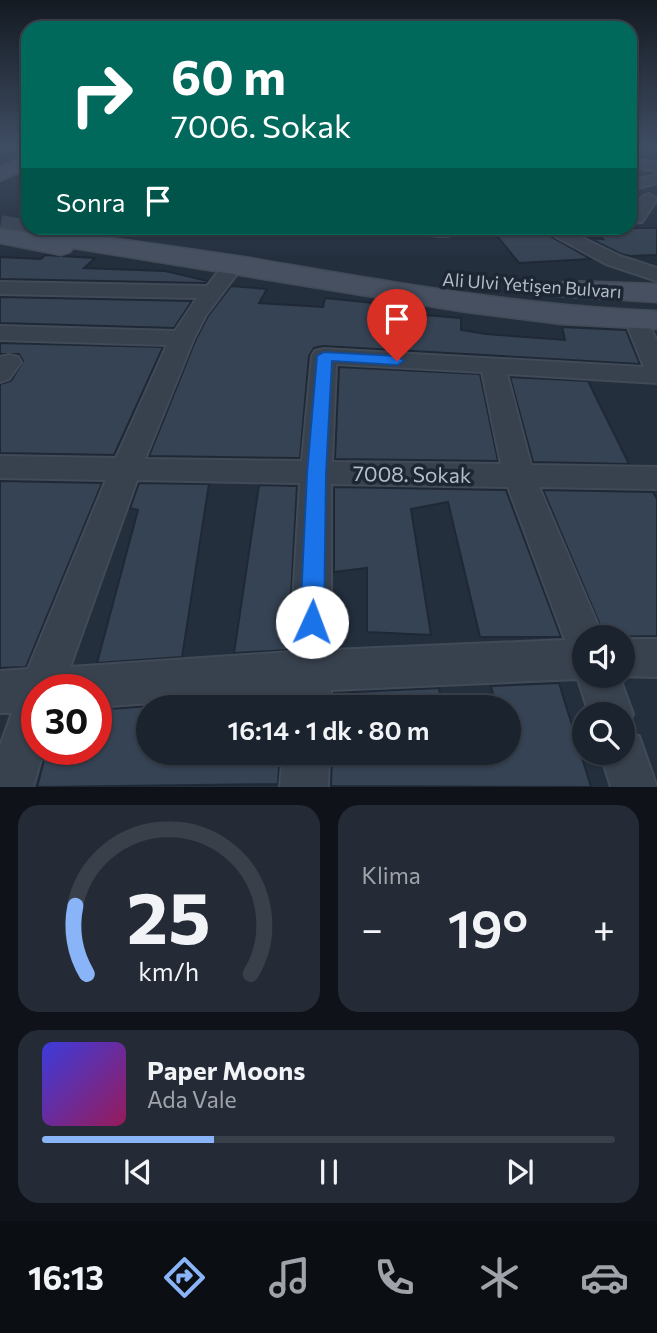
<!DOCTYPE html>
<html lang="tr">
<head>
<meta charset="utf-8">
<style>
  :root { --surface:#1b232e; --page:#242b36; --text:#f1f3f6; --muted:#a0a4aa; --line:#39404a; --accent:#8ab4f8 }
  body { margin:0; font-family:Commissioner,sans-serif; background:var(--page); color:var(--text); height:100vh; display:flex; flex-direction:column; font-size:26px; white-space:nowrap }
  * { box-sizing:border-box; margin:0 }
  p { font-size:23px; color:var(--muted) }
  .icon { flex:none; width:38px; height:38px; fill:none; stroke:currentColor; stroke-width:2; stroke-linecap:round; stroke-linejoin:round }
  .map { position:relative; height:787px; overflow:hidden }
  .panel { display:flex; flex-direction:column; gap:18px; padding:18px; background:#0f1319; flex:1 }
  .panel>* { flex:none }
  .guide { position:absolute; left:21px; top:21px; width:616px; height:214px; border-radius:21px; box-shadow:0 2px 5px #0004,0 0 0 2px var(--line); background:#00695c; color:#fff; overflow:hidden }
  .controls { position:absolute; left:572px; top:625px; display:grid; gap:14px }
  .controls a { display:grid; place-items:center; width:63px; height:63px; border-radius:50%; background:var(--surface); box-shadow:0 2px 5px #0004,0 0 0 2px var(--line); font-size:35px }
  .speed { position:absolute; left:21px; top:674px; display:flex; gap:14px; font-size:35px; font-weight:700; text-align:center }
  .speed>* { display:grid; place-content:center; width:91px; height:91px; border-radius:50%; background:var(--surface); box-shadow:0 2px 5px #0004,0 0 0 2px var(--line); line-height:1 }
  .speed .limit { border:10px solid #d22; background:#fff; color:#111 }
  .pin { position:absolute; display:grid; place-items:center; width:60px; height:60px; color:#fff; margin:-72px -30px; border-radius:50% 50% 50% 0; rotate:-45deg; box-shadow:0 0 7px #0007 }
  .pin .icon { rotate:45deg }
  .me { position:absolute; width:77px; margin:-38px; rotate:2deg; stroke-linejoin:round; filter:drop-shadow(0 0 5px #0008) }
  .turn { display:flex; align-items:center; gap:24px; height:147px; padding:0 35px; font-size:32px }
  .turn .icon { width:91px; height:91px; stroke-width:2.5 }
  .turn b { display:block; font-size:49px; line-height:60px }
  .then { display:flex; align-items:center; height:66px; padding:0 35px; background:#0003; gap:14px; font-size:26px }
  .big { font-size:52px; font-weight:600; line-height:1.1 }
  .panel .widget { flex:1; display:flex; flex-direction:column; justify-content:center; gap:10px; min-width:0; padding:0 24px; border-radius:21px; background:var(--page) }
  .panel .dial { align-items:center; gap:0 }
  .dial svg { height:182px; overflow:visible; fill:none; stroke:var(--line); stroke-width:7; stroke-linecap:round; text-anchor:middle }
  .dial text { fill:var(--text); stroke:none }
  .song { display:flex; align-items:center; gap:21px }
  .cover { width:84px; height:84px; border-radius:10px; background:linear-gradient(135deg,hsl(240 70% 55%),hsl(330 70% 35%)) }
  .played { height:7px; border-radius:4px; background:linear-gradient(90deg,var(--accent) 30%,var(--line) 30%) }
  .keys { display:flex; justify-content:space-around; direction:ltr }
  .heat { display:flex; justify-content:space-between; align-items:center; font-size:38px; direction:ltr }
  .panel .tiles { flex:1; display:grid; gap:18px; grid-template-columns:1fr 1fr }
  .widget:last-child { grid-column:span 2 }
  .trip { position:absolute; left:136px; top:695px; width:385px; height:70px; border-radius:35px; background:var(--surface); box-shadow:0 2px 5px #0004,0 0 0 2px var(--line); font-weight:600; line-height:70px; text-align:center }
  .tab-bar { display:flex; height:112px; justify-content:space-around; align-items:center; background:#0b0e12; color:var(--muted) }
  .tab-bar .icon { width:49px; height:49px }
  .tab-bar .current { color:var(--accent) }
  .tab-bar b { font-size:32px; color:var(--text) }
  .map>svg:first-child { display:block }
</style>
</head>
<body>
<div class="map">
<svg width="657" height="787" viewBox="0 0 657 787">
  <rect width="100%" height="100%" fill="#242f3e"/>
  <path fill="#364354" stroke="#1f2835" stroke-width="2" d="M 594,228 L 657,228 L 657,255 L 630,256 L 621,254 L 589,238 L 603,239 Z
    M 493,231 L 548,235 L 591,259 L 519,263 Z
    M 45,255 L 95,258 L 84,268 L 165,271 L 208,281 L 206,283 L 0,279 L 0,257 L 41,259 Z
    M 231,286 L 267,289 L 259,303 L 323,307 L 325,298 L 413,307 L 412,314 L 461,318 L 461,330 L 486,334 L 565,340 L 562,327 L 626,330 L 640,364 L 323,346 L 314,348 L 309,356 L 300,458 L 149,456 L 196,339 L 208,316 Z
    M 0,297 L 192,301 L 174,328 L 0,323 Z
    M 0,343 L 163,347 L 114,455 L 0,453 L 0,384 L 11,381 L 23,361 L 19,354 L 0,354 Z
    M 339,367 L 480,374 L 498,461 L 335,459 Z
    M 510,377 L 588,381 L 629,464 L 533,462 Z
    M 0,481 L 102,483 L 26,667 L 0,668 Z
    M 139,483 L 209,484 L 182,657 L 97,663 L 138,510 L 130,508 Z
    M 259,485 L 297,486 L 288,650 L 234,653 Z
    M 334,487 L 506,490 L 561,637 L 480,637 L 448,502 L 411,509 L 431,635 L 367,632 L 367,568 L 334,572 Z
    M 543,490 L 653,492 L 657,499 L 657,636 L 605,637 Z
    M 559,683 L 591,787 L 331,786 L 332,752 L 450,752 L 451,759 L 507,757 L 509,707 L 496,707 L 491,686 Z
    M 439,688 L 442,707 L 334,707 L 334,693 Z
    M 285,696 L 284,707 L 149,707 L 149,752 L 280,752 L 278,784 L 37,787 L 47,749 L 96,749 L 96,710 Z"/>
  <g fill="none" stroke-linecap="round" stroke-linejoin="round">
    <path stroke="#3a4453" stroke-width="26" stroke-dasharray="26 13" stroke-linecap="butt" d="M 0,228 L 39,235"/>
    <g stroke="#414a57" stroke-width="4">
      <path id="minor" d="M 630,158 L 657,163 L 657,171 L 630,166 Z
        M 657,175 L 657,183 L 630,190 L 630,181 Z
        M 649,194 L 657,199 L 642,222 L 630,223 C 630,213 638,197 649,194 Z
        M 412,228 L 456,228 L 459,231 C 450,240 421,236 412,228 Z
        M 540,228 L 562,228 L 620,256 L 657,268 L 657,281 L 606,264 Z
        M 229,265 L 239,271 L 206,315 L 194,338 L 145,459 L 302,461 L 312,356 L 315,351 L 324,349 L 644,367 L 625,320 L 628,315 L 644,315 L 657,341 L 657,383 L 507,374 L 531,465 L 657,467 L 657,489 L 539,487 L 603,637 L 584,637 L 584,676 L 623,676 L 623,639 L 657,639 L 657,677 L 619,676 L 633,714 L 625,730 L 639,736 L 657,787 L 611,787 L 600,752 L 623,752 L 623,714 L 589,714 L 578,679 L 331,690 L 331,707 L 287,707 L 288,693 L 96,707 L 96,690 L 37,690 L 37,749 L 44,749 L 33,787 L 0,787 L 0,746 L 12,713 L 0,713 L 0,671 L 28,669 L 106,480 L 0,478 L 0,456 L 116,458 L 167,345 L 0,340 L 0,326 L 175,331 L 197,298 L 0,294 L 0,282 L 207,286 L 222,267 ZM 336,364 L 482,372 L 501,464 L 332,462 ZM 137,480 L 300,483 L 290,652 L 70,667 ZM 331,484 L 508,487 L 565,640 L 331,650 Z
        M 9,355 L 18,357 L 21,362 L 9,379 L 0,382 L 0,357 Z
        M 283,752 L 329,752 L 328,787 L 280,787 Z"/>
    </g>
    <g stroke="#414a57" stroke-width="3">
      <path id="secondary" d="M 28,154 L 28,168 L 0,181 L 0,167 Z
        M 39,228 C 109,238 180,247 250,258 C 385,281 520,306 657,311 L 657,329 L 561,324 L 466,312 L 73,248 L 70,252 L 61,255 L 0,243 L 0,229 L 28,233 L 30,230 Z
        M 567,281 L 657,284 L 657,302 L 557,296 L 553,290 L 557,284 Z"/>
    </g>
    <use href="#minor" fill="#38414e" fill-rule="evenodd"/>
    <use href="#secondary" fill="#465061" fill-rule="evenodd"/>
  </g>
  <linearGradient id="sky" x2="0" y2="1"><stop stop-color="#141a22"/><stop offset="0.57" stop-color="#3f4d63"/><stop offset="1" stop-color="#3f4d63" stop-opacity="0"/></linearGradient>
  <rect width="657" height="258" fill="url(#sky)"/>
  <path fill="#1a73e8" stroke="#114b97" stroke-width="2" d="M 324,352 L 397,356 L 404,361 L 397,365 L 332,361 L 326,474 L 324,622 L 321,629 L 312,633 L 304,629 L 300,622 L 307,474 L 317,356 Z"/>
  <g text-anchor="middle" stroke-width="7" stroke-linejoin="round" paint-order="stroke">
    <g font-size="18" fill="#b4bcc9" stroke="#1d2633">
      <text transform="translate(532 286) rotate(4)" y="6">Ali Ulvi Yetişen Bulvarı</text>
    </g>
    <g font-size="21" fill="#b4bcc9" stroke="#1d2633">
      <text transform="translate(412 475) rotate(1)" y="7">7008. Sokak</text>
    </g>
  </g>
</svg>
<div class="controls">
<a><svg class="icon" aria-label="sound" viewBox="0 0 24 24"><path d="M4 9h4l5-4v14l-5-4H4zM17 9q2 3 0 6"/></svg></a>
<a><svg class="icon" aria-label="search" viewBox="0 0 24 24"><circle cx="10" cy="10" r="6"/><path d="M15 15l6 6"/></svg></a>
</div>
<div class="speed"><div class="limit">30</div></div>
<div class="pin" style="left:397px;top:361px;background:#d93025"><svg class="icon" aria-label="arrive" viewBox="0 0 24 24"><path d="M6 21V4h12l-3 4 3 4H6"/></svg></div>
<svg class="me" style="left:312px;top:622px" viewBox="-20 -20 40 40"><circle r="19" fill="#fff"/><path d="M0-13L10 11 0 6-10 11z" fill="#1a73e8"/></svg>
<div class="trip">16:14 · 1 dk · 80 m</div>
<div class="guide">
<div class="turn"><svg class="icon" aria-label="right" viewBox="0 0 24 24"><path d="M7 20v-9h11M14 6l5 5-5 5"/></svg><div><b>60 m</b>7006. Sokak</div></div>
<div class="then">Sonra<svg class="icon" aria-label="arrive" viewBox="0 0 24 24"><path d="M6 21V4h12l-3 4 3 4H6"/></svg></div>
</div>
</div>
<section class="panel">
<div class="tiles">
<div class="widget dial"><svg viewBox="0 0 100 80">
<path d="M14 69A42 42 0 1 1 86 69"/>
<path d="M14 69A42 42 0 0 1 9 39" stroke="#8ab4f8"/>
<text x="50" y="56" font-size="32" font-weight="700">25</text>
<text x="50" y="72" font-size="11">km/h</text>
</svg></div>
<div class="widget"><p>Klima</p>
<div class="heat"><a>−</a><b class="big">19°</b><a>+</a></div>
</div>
<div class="widget">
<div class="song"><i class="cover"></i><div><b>Paper Moons</b><p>Ada Vale</p></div></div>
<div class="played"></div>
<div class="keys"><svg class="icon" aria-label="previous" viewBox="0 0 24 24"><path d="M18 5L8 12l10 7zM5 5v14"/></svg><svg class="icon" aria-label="pause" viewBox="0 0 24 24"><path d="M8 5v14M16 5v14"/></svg><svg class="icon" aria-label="next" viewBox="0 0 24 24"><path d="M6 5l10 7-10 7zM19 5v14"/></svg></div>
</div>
</div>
</section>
<nav class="tab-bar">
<b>16:13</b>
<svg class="icon current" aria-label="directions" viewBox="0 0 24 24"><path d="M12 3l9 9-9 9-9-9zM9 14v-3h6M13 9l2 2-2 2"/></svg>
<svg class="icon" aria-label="music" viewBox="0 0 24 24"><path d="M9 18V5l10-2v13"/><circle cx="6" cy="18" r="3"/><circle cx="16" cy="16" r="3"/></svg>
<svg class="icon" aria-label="phone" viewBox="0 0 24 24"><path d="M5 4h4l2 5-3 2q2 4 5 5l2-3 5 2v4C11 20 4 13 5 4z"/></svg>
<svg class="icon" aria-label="climate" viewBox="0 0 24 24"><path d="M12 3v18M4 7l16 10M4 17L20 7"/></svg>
<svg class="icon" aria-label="car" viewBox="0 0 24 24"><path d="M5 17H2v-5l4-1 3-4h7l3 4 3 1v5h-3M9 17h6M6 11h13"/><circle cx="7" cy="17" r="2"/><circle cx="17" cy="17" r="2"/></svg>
</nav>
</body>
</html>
